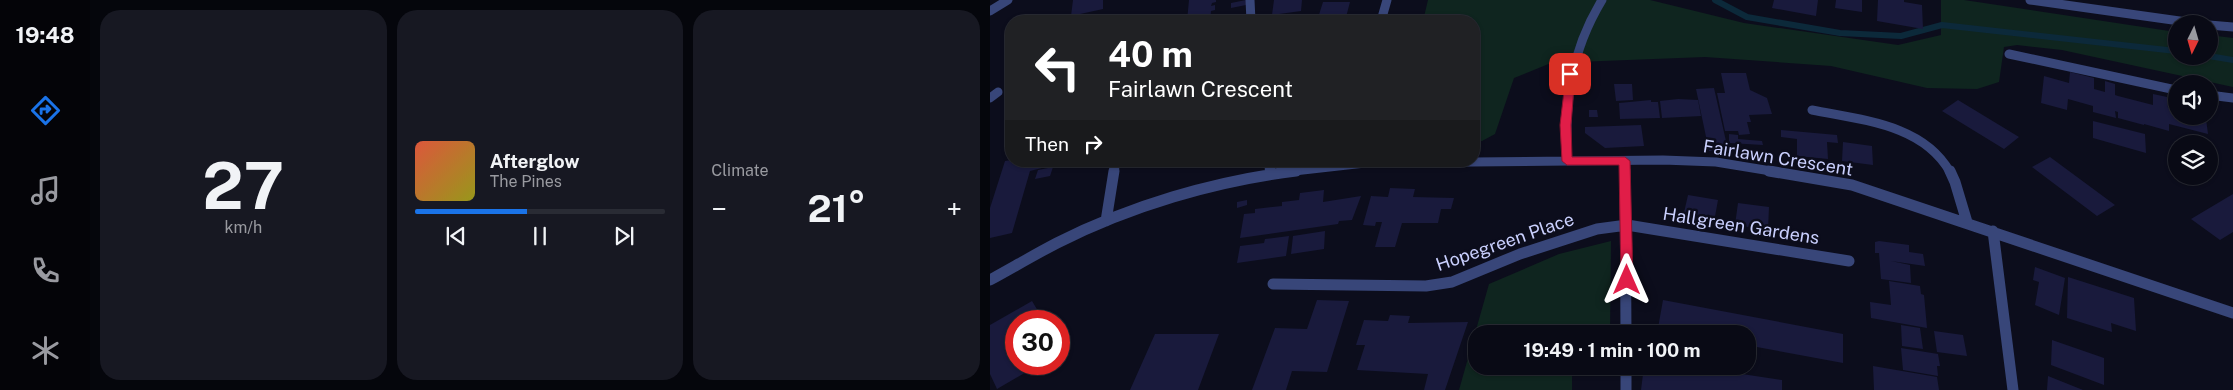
<!DOCTYPE html>
<html lang="en">
<head>
<meta charset="utf-8">
<style>
  :root { --surface:#090a15; --page:#171822; --text:#f1f3f6; --muted:#999aa0; --line:#292b34; --accent:#1a73e8 }
  body { margin:0; font-family:"Public Sans",sans-serif; background:var(--page); color:var(--text); height:100vh; display:flex; flex-direction:column; font-size:19px; white-space:nowrap }
  * { box-sizing:border-box; margin:0 }
  p { font-size:16px; color:var(--muted) }
  .icon { flex:none; width:28px; height:28px; fill:none; stroke:currentColor; stroke-width:2; stroke-linecap:round; stroke-linejoin:round }
  .map { position:relative; flex:1; overflow:hidden }
  .sheet { display:flex; flex-direction:column; gap:10px; padding:10px; background:#05060c; width:900px }
  .sheet>* { flex:none }
  .hud { position:absolute; left:15px; top:15px; width:475px; height:152px; border-radius:20px; box-shadow:0 1px 4px #0004,0 0 0 1px var(--line); background:#202124; color:#fff; overflow:hidden }
  .needle { width:32px; rotate:185deg }
  .tools { position:absolute; left:1178px; top:15px; display:grid; gap:10px }
  .tools a { display:grid; place-items:center; width:50px; height:50px; border-radius:50%; background:var(--surface); box-shadow:0 1px 4px #0004,0 0 0 1px var(--line); font-size:25px }
  .speed { position:absolute; left:15px; top:310px; display:flex; gap:10px; font-size:25px; font-weight:700; text-align:center }
  .speed>* { display:grid; place-content:center; width:65px; height:65px; border-radius:50%; background:var(--surface); box-shadow:0 1px 4px #0004,0 0 0 1px var(--line); line-height:1 }
  .speed .limit { border:8px solid #d22; background:#fff; color:#111 }
  .pin { position:absolute; display:grid; place-items:center; width:42px; height:42px; color:#fff; margin:-21px; border-radius:10px; box-shadow:0 2px 8px #0006 }
  .me { position:absolute; width:55px; margin:-28px; rotate:0deg; stroke-linejoin:round; filter:drop-shadow(0 0 4px #0008) }
  .turn { display:flex; align-items:center; gap:18px; height:105px; padding:0 20px; font-size:22px }
  .turn .icon { width:65px; height:65px; stroke-width:2.5 }
  .turn b { display:block; font-size:35px; line-height:42px }
  .then { display:flex; align-items:center; height:48px; padding:0 20px; background:#0003; gap:10px; font-size:19px }
  .big { font-size:38px; font-weight:700; line-height:1.1 }
  .sheet .card { flex:1; display:flex; flex-direction:column; justify-content:center; gap:8px; min-width:0; padding:0 18px; border-radius:20px; background:var(--page) }
  .sheet .dial { align-items:center; gap:0 }
  .dial b { font-size:65px; line-height:1 }
  .song { display:flex; align-items:center; gap:15px }
  .cover { width:60px; height:60px; border-radius:8px; background:linear-gradient(135deg,hsl(10 70% 55%),hsl(60 70% 35%)) }
  .played { height:5px; border-radius:2px; background:linear-gradient(90deg,var(--accent) 45%,var(--line) 45%) }
  .keys { display:flex; justify-content:space-around; direction:ltr }
  .heat { display:flex; justify-content:space-between; align-items:center; font-size:28px; direction:ltr }
  .sheet .tiles { flex:1; display:grid; gap:10px; grid-template-columns:repeat(3,1fr) }
  .trip { position:absolute; left:478px; top:325px; width:288px; height:50px; border-radius:20px; background:var(--surface); box-shadow:0 1px 4px #0004,0 0 0 1px var(--line); font-weight:700; line-height:50px; text-align:center }
  main { display:flex; flex:1; min-height:0 }
  .tabs { display:flex; flex-direction:column; width:90px; justify-content:space-around; align-items:center; background:#040408; color:var(--muted) }
  .tabs .icon { width:35px; height:35px }
  .tabs .selected { color:var(--accent) }
  .tabs b { font-size:22px; color:var(--text) }
  .map>svg:first-child { display:block }
</style>
</head>
<body>
<main>
<nav class="tabs">
<b>19:48</b>
<svg class="icon selected" aria-label="directions" viewBox="0 0 24 24"><path d="M12 3l9 9-9 9-9-9zM9 14v-3h6M13 9l2 2-2 2"/></svg>
<svg class="icon" aria-label="music" viewBox="0 0 24 24"><path d="M9 18V5l10-2v13"/><circle cx="6" cy="18" r="3"/><circle cx="16" cy="16" r="3"/></svg>
<svg class="icon" aria-label="phone" viewBox="0 0 24 24"><path d="M5 4h4l2 5-3 2q2 4 5 5l2-3 5 2v4C11 20 4 13 5 4z"/></svg>
<svg class="icon" aria-label="climate" viewBox="0 0 24 24"><path d="M12 3v18M4 7l16 10M4 17L20 7"/></svg>
</nav>
<section class="sheet">
<div class="tiles">
<div class="card dial"><b>27</b><p>km/h</p></div>
<div class="card">
<div class="song"><i class="cover"></i><div><b>Afterglow</b><p>The Pines</p></div></div>
<div class="played"></div>
<div class="keys"><svg class="icon" aria-label="previous" viewBox="0 0 24 24"><path d="M18 5L8 12l10 7zM5 5v14"/></svg><svg class="icon" aria-label="pause" viewBox="0 0 24 24"><path d="M8 5v14M16 5v14"/></svg><svg class="icon" aria-label="next" viewBox="0 0 24 24"><path d="M6 5l10 7-10 7zM19 5v14"/></svg></div>
</div>
<div class="card"><p>Climate</p>
<div class="heat"><a>−</a><b class="big">21°</b><a>+</a></div>
</div>
</div>
</section>
<div class="map">
<svg width="1243" height="390" viewBox="0 0 1243 390">
  <rect width="100%" height="100%" fill="#0c0d1c"/>
  <path fill="#0f251f" d="M 438,0 L 660,0 L 754,23 L 908,45 L 951,35 L 951,0 L 974,0 L 1186,32 L 1186,56 L 1219,56 L 1219,35 L 1243,38 L 1243,87 L 1072,50 L 1027,45 L 1014,47 L 1009,82 L 987,89 L 937,88 L 841,66 L 715,57 L 561,63 L 524,78 L 505,134 L 492,141 L 484,141 L 484,21 L 433,21 Z
    M 621,241 L 620,334 L 486,334 L 486,366 L 582,366 L 582,390 L 469,390 L 499,284 L 569,254 Z"/>
  <g fill="none" stroke-linecap="round" stroke-linejoin="round">
    <path stroke="#0c293a" stroke-width="6" d="M 725,0 L 757,17 L 850,33 L 911,36 L 952,25 L 1186,51
      M 1219,56 L 1243,60"/>
  </g>
  <path fill="#191a3c" d="M 83,0 L 113,0 L 113,9 L 81,16 Z
    M 199,0 L 226,0 L 226,2 L 222,3 L 221,6 L 225,5 L 225,10 L 221,11 L 220,21 L 197,21 Z
    M 256,0 L 256,5 L 241,8 L 241,3 Z
    M 284,0 L 312,0 L 311,11 L 282,15 Z
    M 784,0 L 828,0 L 826,16 L 782,8 Z
    M 846,0 L 872,0 L 872,12 L 845,8 Z
    M 888,0 L 914,0 L 914,2 L 932,5 L 933,29 L 887,21 Z
    M 333,2 L 360,2 L 355,21 L 327,21 Z
    M 1080,72 L 1104,78 L 1104,89 L 1115,92 L 1115,81 L 1125,84 L 1125,95 L 1128,96 L 1163,105 L 1163,94 L 1177,97 L 1178,108 L 1182,109 L 1181,98 L 1186,99 L 1186,116 L 1205,116 L 1216,119 L 1218,134 L 1179,124 L 1179,131 L 1154,124 L 1154,125 L 1128,118 L 1128,112 L 1125,111 L 1126,118 L 1103,112 L 1103,106 L 1078,99 L 1077,110 L 1051,103 L 1054,76 L 1079,83 Z
    M 731,73 L 756,73 L 760,90 L 777,98 L 782,114 L 759,115 L 761,122 L 757,122 L 760,134 L 749,135 L 748,131 L 735,131 L 727,93 L 735,93 Z
    M 624,84 L 642,84 L 643,100 L 626,101 Z
    M 724,88 L 738,150 L 719,151 L 706,89 Z
    M 688,99 L 708,100 L 711,116 L 672,118 L 670,101 Z
    M 661,100 L 661,102 L 668,102 L 670,118 L 630,119 L 629,103 Z
    M 968,100 L 1029,137 L 1014,149 L 952,111 Z
    M 599,110 L 607,110 L 608,117 L 599,117 Z
    M 1103,121 L 1155,134 L 1156,153 L 1103,138 Z
    M 651,125 L 654,146 L 615,148 L 595,133 L 595,127 Z
    M 791,130 L 847,135 L 848,143 L 837,142 L 838,159 L 807,156 L 807,139 L 791,137 Z
    M 739,134 L 748,135 L 748,139 L 772,141 L 773,145 L 739,143 Z
    M 853,142 L 882,146 L 883,165 L 852,161 Z
    M 1219,148 L 1221,148 L 1224,171 L 1219,169 Z
    M 1060,157 L 1125,205 L 1107,216 L 1042,167 Z
    M 21,160 L 54,161 L 52,168 L 40,171 L 22,233 L 0,238 L 0,208 L 15,161 Z
    M 166,161 L 188,161 L 188,162 L 165,167 Z
    M 63,167 L 60,176 L 45,179 L 48,170 Z
    M 400,188 L 425,189 L 423,197 L 464,198 L 461,209 L 451,209 L 448,223 L 412,223 L 405,247 L 385,247 L 392,222 L 386,222 L 385,226 L 373,225 L 381,196 L 398,197 Z
    M 334,190 L 333,202 L 371,196 L 362,220 L 349,221 L 348,224 L 250,238 L 254,214 L 265,213 L 265,209 L 292,206 L 292,202 L 309,200 L 310,193 Z
    M 1243,194 L 1243,232 L 1230,240 L 1201,219 Z
    M 698,195 L 728,200 L 724,222 L 693,217 Z
    M 257,200 L 257,205 L 247,208 L 247,202 Z
    M 748,203 L 779,207 L 778,230 L 745,225 Z
    M 335,231 L 334,249 L 301,254 L 303,236 Z
    M 299,236 L 296,256 L 247,263 L 250,246 L 274,243 L 275,239 Z
    M 889,241 L 919,245 L 919,252 L 933,254 L 935,266 L 901,261 L 920,265 L 921,283 L 891,279 L 889,253 L 885,253 L 885,242 Z
    M 1045,267 L 1075,278 L 1069,315 L 1045,305 L 1049,282 L 1043,280 Z
    M 1078,277 L 1144,298 L 1146,331 L 1121,323 L 1122,332 L 1077,318 Z
    M 899,281 L 930,286 L 931,294 L 934,295 L 937,328 L 881,318 L 880,302 L 901,305 Z
    M 327,300 L 359,301 L 337,372 L 302,371 L 296,390 L 262,390 L 285,328 L 317,329 Z
    M 673,300 L 853,334 L 853,363 L 756,345 L 756,334 L 700,334 L 668,328 Z
    M 42,301 L 54,321 L 26,321 L 26,364 L 50,364 L 7,389 L 0,374 L 0,325 Z
    M 400,315 L 420,316 L 418,323 L 478,322 L 455,390 L 434,390 L 438,374 L 367,370 L 375,345 L 366,345 L 374,320 L 398,321 Z
    M 911,325 L 930,328 L 933,349 L 912,346 Z
    M 944,331 L 973,335 L 977,356 L 947,352 Z
    M 165,334 L 229,334 L 208,390 L 140,390 Z
    M 1062,340 L 1114,358 L 1114,385 L 1061,365 Z
    M 911,348 L 948,354 L 950,366 L 947,366 L 948,376 L 913,370 Z
    M 654,366 L 699,366 L 792,380 L 792,390 L 651,390 Z
    M 883,366 L 947,377 L 949,390 L 884,390 Z
    M 1058,376 L 1093,390 L 1057,390 Z"/>
  <g fill="none" stroke-linecap="round" stroke-linejoin="round">
    <path stroke="#384679" stroke-width="9" d="M 0,11 L 18,0"/>
    <path stroke="#384679" stroke-width="9" d="M 260,0 L 261,21
      M 391,21 L 397,0
      M 1019,54 L 1186,90
      M 1219,95 L 1243,98
      M 0,98 L 8,92
      M 822,110 C 871,120 933,124 960,172
      M 278,161 L 280,172
      M 577,161 C 575,101 580,53 612,0
      M 635,161 L 635,172
      M 124,172 L 126,161
      M 295,172 L 375,163 L 673,160 L 726,162 L 787,172"/>
    <path stroke="#384679" stroke-width="11" d="M 280,171 L 280,174
      M 635,171 L 636,334
      M 779,171 L 862,185 L 1243,313
      M 960,171 L 965,182 L 977,222
      M 116,221 L 124,171
      M 1003,231 L 1023,390
      M 0,280 C 22,268 44,255 67,243 C 140,206 224,181 306,171
      M 283,284 L 436,286 L 462,282 L 530,254 L 607,229 L 637,225 L 859,261
      M 636,366 L 636,390"/>
    <path stroke="#384679" stroke-width="9" d="M 1040,0 L 1211,24
      M 1219,25 L 1243,27"/>
  </g>
  <path fill="#e11d48" stroke="#92132f" d="M 580,71 L 585,74 L 581,125 L 582,157 L 635,157 L 640,161 L 643,280 L 641,283 L 632,283 L 631,280 L 629,165 L 577,165 L 572,161 L 570,125 L 576,74 Z"/>
  <g text-anchor="middle" stroke-width="5" stroke-linejoin="round" paint-order="stroke">
    <g font-size="18" fill="#c9cffd" stroke="#0c0d1c">
      <text transform="translate(788 158) rotate(9)" y="6">Fairlawn Crescent</text>
      <text transform="translate(751 226) rotate(9)" y="6">Hallgreen Gardens</text>
      <text transform="translate(515 242) rotate(-19)" y="6">Hopegreen Place</text>
    </g>
  </g>
</svg>
<div class="tools">
<a><svg class="needle" viewBox="-14 -14 28 28"><path d="M0-13l5 13h-10z" fill="#e53935"/><path d="M0 13l5-13h-10z" fill="#999aa0"/></svg></a>
<a><svg class="icon" aria-label="sound" viewBox="0 0 24 24"><path d="M4 9h4l5-4v14l-5-4H4zM17 9q2 3 0 6"/></svg></a>
<a><svg class="icon" aria-label="layers" viewBox="0 0 24 24"><path d="M12 4l9 5-9 5-9-5zM3 14l9 5 9-5"/></svg></a>
</div>
<div class="speed"><div class="limit">30</div></div>
<div class="pin" style="left:580px;top:74px;background:#d93025"><svg class="icon" aria-label="arrive" viewBox="0 0 24 24"><path d="M6 21V4h12l-3 4 3 4H6"/></svg></div>
<svg class="me" style="left:637px;top:280px" viewBox="-20 -20 40 40"><path d="M0-17L14 15 0 8-14 15z" fill="#e11d48" stroke="#fff" stroke-width="4"/></svg>
<div class="trip">19:49 · 1 min · 100 m</div>
<div class="hud">
<div class="turn"><svg class="icon" aria-label="left" viewBox="0 0 24 24"><path d="M17 20v-9H6M10 6l-5 5 5 5"/></svg><div><b>40 m</b>Fairlawn Crescent</div></div>
<div class="then">Then<svg class="icon" aria-label="right" viewBox="0 0 24 24"><path d="M7 20v-9h11M14 6l5 5-5 5"/></svg></div>
</div>
</div>
</main>
</body>
</html>
